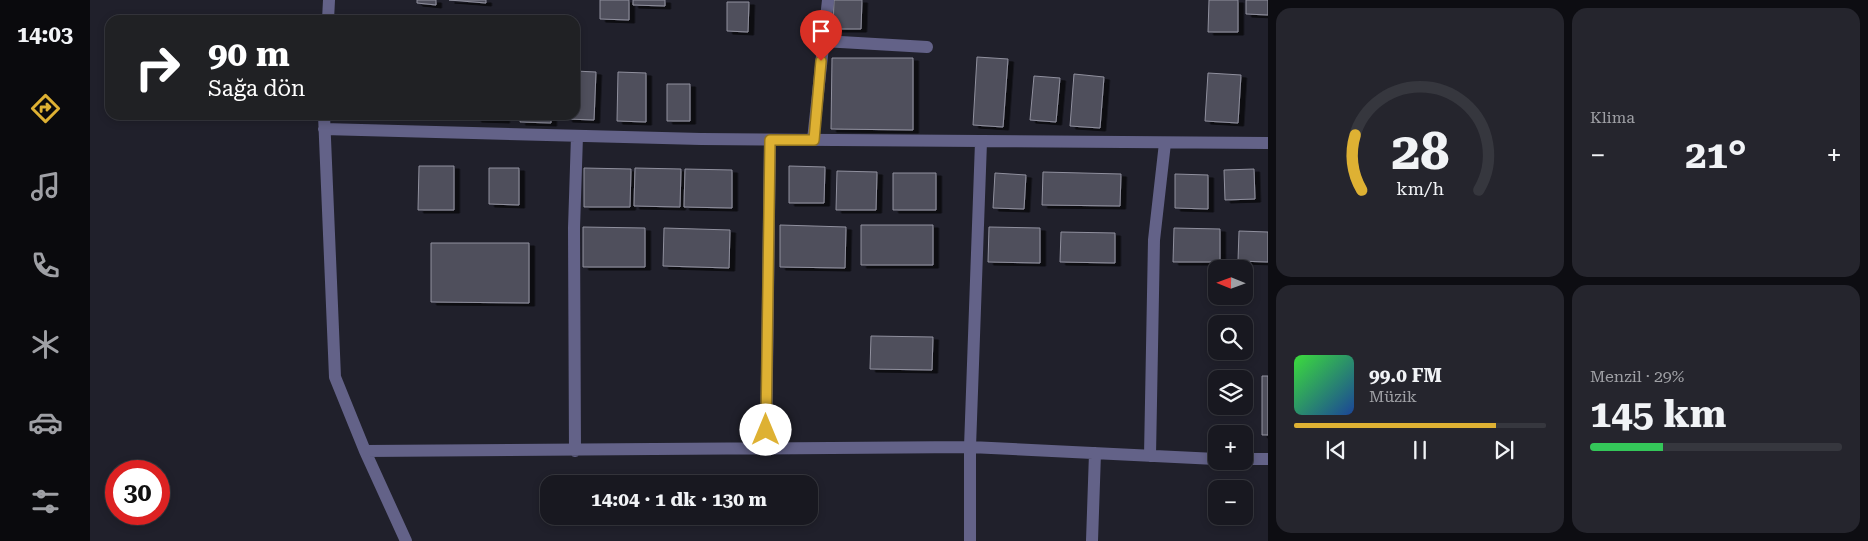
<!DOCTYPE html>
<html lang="tr">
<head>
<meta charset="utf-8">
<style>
  :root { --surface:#181820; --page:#25252d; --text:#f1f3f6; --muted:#9fa0a5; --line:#36373e; --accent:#deb133 }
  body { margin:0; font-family:"Roboto Serif",serif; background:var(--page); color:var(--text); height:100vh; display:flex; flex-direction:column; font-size:19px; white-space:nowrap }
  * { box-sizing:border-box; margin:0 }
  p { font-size:16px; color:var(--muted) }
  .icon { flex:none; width:28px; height:28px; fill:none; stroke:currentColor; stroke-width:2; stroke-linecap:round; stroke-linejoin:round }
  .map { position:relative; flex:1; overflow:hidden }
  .side { display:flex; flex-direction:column; gap:8px; padding:8px; background:#0d0d12; width:600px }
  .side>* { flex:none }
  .top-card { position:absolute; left:15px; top:15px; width:475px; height:105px; border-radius:15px; box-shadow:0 2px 8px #0003,0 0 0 1px var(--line); background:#202124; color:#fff; overflow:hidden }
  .needle { width:32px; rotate:271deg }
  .buttons { position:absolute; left:1118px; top:260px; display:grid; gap:10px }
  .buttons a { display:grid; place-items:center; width:45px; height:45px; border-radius:10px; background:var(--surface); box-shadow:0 2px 8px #0003,0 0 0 1px var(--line); font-size:25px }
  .speed { position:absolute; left:15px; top:460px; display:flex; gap:10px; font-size:25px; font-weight:700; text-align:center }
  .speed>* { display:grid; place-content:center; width:65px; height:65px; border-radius:50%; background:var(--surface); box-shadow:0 2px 8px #0003,0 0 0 1px var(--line); line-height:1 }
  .speed .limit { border:8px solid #d22; background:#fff; color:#111 }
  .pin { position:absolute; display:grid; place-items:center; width:42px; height:42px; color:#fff; margin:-51px -21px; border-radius:50% 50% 50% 0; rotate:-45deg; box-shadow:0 0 5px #0007 }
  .pin .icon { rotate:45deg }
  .me { position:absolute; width:55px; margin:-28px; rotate:0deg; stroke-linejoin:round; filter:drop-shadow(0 0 4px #0008) }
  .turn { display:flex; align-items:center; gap:18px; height:105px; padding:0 20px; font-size:22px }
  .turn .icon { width:65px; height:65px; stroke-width:2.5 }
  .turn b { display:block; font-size:35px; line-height:42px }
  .big { font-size:38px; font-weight:700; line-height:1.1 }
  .side .tile { flex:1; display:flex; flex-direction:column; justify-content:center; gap:8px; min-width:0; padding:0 18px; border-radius:15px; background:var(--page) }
  .side .dial { align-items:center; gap:0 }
  .dial svg { height:130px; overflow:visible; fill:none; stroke:var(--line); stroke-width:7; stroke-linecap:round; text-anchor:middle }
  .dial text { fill:var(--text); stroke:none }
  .song { display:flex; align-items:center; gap:15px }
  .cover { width:60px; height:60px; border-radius:8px; background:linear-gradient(135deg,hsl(120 70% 55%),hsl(220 70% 35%)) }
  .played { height:5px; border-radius:2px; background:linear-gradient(90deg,var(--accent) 80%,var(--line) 80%) }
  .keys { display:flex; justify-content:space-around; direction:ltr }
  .heat { display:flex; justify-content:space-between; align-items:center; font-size:28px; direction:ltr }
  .charge { height:8px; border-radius:4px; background:linear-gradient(90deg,#34c759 29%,var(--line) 0) }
  .side .tiles { flex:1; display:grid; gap:8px; grid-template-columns:repeat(2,1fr) }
  .trip { position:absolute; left:450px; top:475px; width:278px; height:50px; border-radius:15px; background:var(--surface); box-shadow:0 2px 8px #0003,0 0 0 1px var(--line); font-weight:700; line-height:50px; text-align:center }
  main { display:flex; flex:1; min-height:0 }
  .dock { display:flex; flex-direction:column; width:90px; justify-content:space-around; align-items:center; background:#0a0a0d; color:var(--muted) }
  .dock .icon { width:35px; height:35px }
  .dock .selected { color:var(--accent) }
  .dock b { font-size:22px; color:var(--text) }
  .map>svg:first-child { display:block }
</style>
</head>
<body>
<main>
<nav class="dock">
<b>14:03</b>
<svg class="icon selected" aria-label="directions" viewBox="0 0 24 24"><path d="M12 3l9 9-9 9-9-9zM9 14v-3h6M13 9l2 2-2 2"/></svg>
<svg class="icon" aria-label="music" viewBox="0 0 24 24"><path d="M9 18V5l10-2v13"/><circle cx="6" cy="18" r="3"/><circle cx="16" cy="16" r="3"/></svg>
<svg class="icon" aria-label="phone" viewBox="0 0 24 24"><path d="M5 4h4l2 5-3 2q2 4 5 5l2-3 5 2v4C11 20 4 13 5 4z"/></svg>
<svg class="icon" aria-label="climate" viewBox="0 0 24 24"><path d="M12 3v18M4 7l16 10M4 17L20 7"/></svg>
<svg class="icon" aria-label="car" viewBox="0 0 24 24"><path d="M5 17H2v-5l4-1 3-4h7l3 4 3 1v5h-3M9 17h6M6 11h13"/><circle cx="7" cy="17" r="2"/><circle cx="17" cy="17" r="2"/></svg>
<svg class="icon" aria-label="filters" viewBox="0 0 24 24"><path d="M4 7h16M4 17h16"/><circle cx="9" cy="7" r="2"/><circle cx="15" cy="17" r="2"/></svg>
</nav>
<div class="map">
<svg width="1178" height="541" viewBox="0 0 1178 541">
  <defs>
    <filter id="shadow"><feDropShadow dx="5.5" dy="3" stdDeviation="0" flood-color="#0009"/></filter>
  </defs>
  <rect width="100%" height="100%" fill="#20202b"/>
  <path fill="#4f4f5c" stroke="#90909e" filter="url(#shadow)" d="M 327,0 L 346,0 L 346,5 L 327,3 Z
    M 359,0 L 396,0 L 396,3 Z
    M 510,0 L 539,0 L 539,20 L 510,19 Z
    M 543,0 L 575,0 L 575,6 L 543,5 Z
    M 744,0 L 772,0 L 771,29 L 743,29 Z
    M 1119,0 L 1148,0 L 1148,32 L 1118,32 Z
    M 1156,0 L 1178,0 L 1178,15 L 1156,14 Z
    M 637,2 L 659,2 L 658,32 L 637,31 Z
    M 887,57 L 918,59 L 913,127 L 883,125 Z
    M 742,58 L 823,58 L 823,130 L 741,129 Z
    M 485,71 L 506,72 L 504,120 L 477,119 L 477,115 L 485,115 Z
    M 528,72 L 556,73 L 556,122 L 527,121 Z
    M 1118,73 L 1151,75 L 1148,123 L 1115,121 Z
    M 984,74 L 1014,77 L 1010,128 L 980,126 Z
    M 944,76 L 970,78 L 966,122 L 940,120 Z
    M 577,84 L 600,84 L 600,121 L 577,121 Z
    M 386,115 L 414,115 L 414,120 L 386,119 Z
    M 431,115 L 461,115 L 461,123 L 430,122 Z
    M 329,166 L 364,166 L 364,210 L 328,210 Z
    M 699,166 L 735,167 L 734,203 L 699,203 Z
    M 399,168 L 429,168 L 429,205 L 399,204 Z
    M 494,168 L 541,169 L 540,207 L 494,207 Z
    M 545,168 L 591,169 L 590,207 L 544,206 Z
    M 595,169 L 642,170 L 642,208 L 594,207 Z
    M 1164,169 L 1165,199 L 1135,200 L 1134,170 Z
    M 747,171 L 787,172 L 786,210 L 746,210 Z
    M 953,172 L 1031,174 L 1030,206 L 952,205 Z
    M 803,173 L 846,173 L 846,210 L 803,210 Z
    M 905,173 L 936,175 L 934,209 L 903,208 Z
    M 1085,174 L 1118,175 L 1118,209 L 1085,208 Z
    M 690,225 L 756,227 L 755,268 L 690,267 Z
    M 771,225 L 843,225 L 843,265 L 771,265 Z
    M 493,227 L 555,228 L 555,267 L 493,267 Z
    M 899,227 L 950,228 L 950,263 L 898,262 Z
    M 574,228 L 640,230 L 639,268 L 573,266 Z
    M 1084,228 L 1130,229 L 1130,262 L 1083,262 Z
    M 1149,231 L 1178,232 L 1178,262 L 1148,261 Z
    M 971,232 L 1025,233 L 1025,263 L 970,262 Z
    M 341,243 L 439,243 L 439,303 L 341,302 Z
    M 781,336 L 843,337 L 842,370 L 780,369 Z
    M 1172,376 L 1178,376 L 1178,435 L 1172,435 Z"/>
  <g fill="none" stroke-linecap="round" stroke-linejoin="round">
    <path stroke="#636288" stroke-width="12" d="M 238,20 L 239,0
      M 733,41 L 837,47
      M 234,115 L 245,377 L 275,451 L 316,541
      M 234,129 L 611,139 L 1178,143
      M 723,140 L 738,0
      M 676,449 L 680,140
      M 275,451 L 880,447 L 1126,459
      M 485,451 L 484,228 L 487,136
      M 1060,456 L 1064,240 L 1075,143
      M 1154,459 L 1178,459
      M 880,541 L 880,447 L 891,142
      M 1002,541 L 1005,453"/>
  </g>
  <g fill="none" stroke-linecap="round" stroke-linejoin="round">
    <g stroke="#907321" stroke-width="12">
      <path id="route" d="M 676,430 L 680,140 L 724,140 L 731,61"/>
    </g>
    <use href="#route" stroke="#deb133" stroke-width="9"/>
  </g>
</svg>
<div class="buttons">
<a><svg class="needle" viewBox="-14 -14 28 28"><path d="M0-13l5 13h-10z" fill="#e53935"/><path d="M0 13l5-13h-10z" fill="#9fa0a5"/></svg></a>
<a><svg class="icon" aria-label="search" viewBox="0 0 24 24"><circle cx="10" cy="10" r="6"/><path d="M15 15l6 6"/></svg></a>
<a><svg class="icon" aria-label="layers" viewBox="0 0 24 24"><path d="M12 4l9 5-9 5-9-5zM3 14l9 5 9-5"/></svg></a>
<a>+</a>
<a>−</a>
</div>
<div class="speed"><div class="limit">30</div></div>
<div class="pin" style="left:731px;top:61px;background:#d93025"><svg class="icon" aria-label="arrive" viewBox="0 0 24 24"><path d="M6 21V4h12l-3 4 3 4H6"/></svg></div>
<svg class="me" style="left:676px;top:430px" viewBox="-20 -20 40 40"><circle r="19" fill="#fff"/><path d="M0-13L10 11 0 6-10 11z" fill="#deb133"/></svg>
<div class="trip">14:04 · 1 dk · 130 m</div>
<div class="top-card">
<div class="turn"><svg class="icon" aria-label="right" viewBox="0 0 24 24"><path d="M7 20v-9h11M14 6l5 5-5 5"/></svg><div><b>90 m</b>Sağa dön</div></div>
</div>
</div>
<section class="side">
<div class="tiles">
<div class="tile dial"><svg viewBox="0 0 100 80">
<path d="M14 69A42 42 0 1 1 86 69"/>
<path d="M14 69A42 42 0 0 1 10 35" stroke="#deb133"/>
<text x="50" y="56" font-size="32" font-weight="700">28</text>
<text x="50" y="72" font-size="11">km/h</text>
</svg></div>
<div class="tile"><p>Klima</p>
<div class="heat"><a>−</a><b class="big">21°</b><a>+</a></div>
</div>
<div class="tile">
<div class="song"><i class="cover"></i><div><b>99.0 FM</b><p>Müzik</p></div></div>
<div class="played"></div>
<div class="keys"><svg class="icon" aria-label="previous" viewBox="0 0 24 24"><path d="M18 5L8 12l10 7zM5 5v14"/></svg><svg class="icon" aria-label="pause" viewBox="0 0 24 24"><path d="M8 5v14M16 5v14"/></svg><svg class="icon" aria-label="next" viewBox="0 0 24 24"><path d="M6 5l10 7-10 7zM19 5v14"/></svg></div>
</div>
<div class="tile"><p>Menzil · 29%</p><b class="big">145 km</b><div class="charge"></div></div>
</div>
</section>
</main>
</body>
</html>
